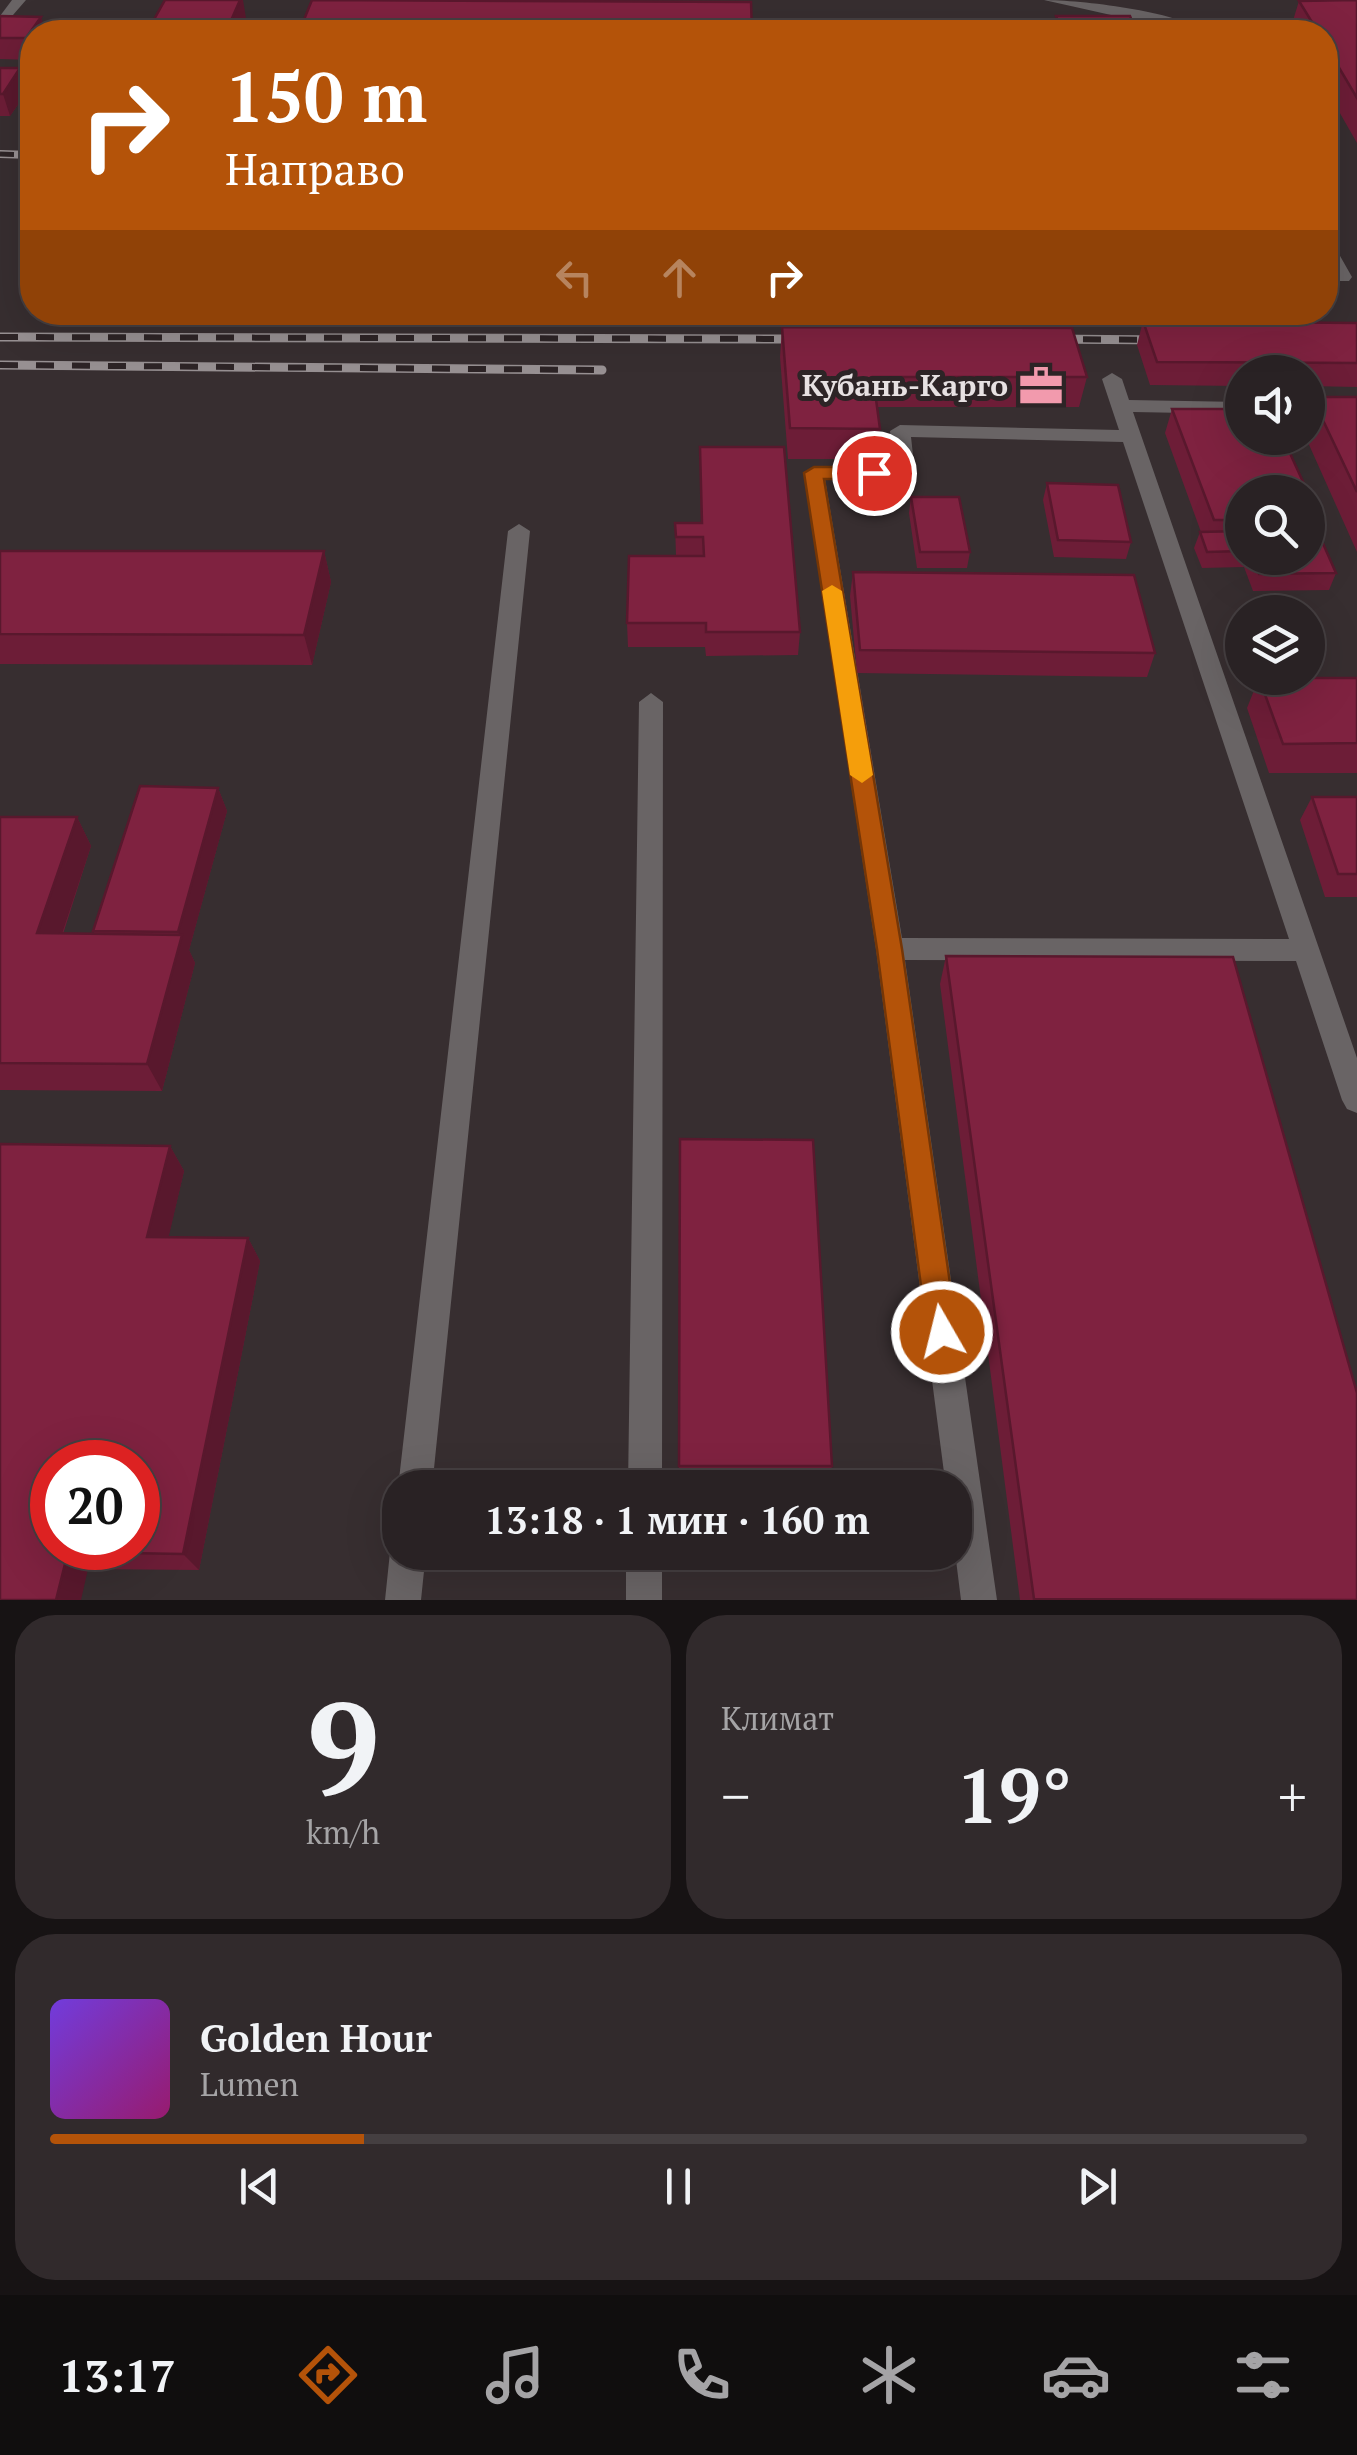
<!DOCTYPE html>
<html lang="ru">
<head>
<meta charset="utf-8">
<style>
  :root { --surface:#292224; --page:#312a2c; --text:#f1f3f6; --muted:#a5a4a6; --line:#453f41; --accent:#b45309 }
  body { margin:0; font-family:"PT Serif",serif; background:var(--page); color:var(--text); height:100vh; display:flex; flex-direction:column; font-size:38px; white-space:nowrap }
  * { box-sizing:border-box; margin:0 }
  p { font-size:32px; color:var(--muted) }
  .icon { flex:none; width:55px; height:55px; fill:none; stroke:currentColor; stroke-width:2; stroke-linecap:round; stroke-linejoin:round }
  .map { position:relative; height:1600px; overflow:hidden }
  .side { display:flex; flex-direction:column; gap:15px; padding:15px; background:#171314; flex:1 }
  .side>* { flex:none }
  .banner { position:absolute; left:20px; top:20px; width:1318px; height:305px; border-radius:40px; box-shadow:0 10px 40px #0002,0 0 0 2px var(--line); background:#b45309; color:#fff; overflow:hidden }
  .fabs { position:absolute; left:1225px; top:355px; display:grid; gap:20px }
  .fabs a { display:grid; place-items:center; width:100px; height:100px; border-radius:50%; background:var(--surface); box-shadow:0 10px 40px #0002,0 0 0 2px var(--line); font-size:50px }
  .speed { position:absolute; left:30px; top:1440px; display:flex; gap:20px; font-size:50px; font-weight:700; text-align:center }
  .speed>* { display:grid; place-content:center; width:130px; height:130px; border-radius:50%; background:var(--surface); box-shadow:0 10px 40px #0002,0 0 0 2px var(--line); line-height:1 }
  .speed .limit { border:15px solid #d22; background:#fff; color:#111 }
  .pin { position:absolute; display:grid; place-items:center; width:85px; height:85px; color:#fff; margin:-42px; border:5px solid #fff; border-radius:50%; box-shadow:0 2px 10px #0007 }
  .me { position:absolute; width:110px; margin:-55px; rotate:352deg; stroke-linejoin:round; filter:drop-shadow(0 0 8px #0008) }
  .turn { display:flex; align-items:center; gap:35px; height:210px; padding:0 40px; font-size:45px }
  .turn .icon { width:130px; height:130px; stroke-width:2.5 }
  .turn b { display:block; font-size:70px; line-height:85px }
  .lanes { display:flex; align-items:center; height:95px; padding:0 40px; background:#0003; justify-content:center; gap:50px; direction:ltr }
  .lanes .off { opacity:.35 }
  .big { font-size:75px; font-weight:700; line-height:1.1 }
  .side .widget { flex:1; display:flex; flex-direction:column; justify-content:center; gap:15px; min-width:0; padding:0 35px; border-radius:40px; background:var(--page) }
  .side .dial { align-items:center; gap:0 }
  .dial b { font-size:130px; line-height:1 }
  .song { display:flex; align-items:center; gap:30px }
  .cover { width:120px; height:120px; border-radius:15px; background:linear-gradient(135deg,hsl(260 70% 55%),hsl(320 70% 35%)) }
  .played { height:10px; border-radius:5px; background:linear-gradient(90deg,var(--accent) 25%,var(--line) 25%) }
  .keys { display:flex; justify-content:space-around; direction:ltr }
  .heat { display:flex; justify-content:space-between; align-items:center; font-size:55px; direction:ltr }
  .side .tiles { flex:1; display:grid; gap:15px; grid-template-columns:1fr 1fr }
  .widget:last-child { grid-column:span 2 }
  .trip { position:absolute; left:382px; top:1470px; width:590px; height:100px; border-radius:40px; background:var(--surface); box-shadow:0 10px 40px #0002,0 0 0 2px var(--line); font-weight:700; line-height:100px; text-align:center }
  .tabs { display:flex; height:160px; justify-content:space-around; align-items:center; background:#100e0e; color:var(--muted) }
  .tabs .icon { width:70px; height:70px }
  .tabs .active { color:var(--accent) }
  .tabs b { font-size:45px; color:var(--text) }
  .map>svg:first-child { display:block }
</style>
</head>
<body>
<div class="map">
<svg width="1357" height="1600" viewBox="0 0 1357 1600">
  <rect width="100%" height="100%" fill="#372e30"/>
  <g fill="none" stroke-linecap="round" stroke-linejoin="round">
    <path fill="#696465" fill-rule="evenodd" d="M 12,0 L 26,0 L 0,30 L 0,16 Z
      M 1044,0 C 1079,0 1179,11 1204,32 L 1187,32 Z
      M 1325,239 L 1331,240 L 1352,277 L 1349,281 L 1337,281 C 1327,266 1325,256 1325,239 Z
      M 1112,373 L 1122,379 L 1129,400 L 1242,402 L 1242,414 L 1133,412 L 1357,1058 L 1357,1113 L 1347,1109 L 1342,1100 L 1296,961 L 905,960 L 997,1600 L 961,1600 L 955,1552 L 955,1488 L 946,1488 L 876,949 L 804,473 L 814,467 L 894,467 L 890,431 L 900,425 L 1119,430 L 1102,379 ZM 911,437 L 1123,442 L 1289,939 L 902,938 L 825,479 L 912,477 L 915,473 Z
      M 519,524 L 530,531 L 432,1488 L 400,1488 L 400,1494 L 398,1488 L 508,531 Z
      M 651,693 L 663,702 L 662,1488 L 628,1488 L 639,702 Z
      M 400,1537 L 400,1552 L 426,1552 L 421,1600 L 385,1600 L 390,1552 Z
      M 626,1552 L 662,1552 L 662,1600 L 626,1600 Z"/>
    <g stroke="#979092" stroke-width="8">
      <path id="rail-far1" d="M 0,154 L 32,155"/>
    </g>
    <g stroke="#979092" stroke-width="9">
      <path id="rail" d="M 0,337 L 807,339
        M 1047,339 L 1167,340
        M 0,365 L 602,370"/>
    </g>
    <use href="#rail-far1" stroke="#2d2426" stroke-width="5" stroke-dasharray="14" stroke-linecap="butt"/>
    <use href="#rail" stroke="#2d2426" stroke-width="6" stroke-dasharray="18" stroke-linecap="butt"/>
  </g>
  <path fill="#6d1d37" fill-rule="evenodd" d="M 1357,0 L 1357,143 L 1325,87 L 1325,32 L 1294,32 L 1291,27 L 1299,1 Z
    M 0,16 L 32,32 L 32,60 L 0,59 Z
    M 0,68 L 20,68 L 28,90 L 10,116 L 0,116 Z
    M 1143,321 L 1357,323 L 1357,387 L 1308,386 L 1308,372 L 1242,372 L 1242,386 L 1150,385 L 1137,345 Z
    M 782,327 L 1087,377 L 1079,407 L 877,407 L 880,429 L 876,459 L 788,459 L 780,357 Z
    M 1312,397 L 1357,397 L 1357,552 L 1306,438 L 1308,438 L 1308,409 Z
    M 1172,409 L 1242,409 L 1242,438 L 1283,438 L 1320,519 L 1316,530 L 1317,530 L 1336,573 L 1329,590 L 1253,591 L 1244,567 L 1202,568 L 1194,548 L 1200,532 L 1201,532 L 1165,433 ZM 1242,492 L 1308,492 L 1308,558 L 1242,558 Z
    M 700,447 L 800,632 L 798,655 L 706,656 L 705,647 L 628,647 L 627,623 L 676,556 L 675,523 L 701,523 Z
    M 1047,483 L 1131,542 L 1126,559 L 1054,557 L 1043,500 Z
    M 911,497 L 970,552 L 967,568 L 917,568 L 909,513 Z
    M 0,551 L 324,551 L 331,582 L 312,665 L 0,664 Z
    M 853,572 L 1155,653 L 1147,677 L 857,673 L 850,596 Z
    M 1259,678 L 1357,678 L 1357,773 L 1269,773 L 1247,708 Z
    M 218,788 L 227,811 L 189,950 L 195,963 L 162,1091 L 0,1090 L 0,817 L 77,817 L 91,846 L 63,934 L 95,934 L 93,931 Z
    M 1312,797 L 1357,797 L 1357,897 L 1325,897 L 1300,820 Z
    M 946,956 L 1357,1600 L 1020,1600 L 940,984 Z
    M 680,1139 L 832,1466 L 828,1481 L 679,1480 Z
    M 170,1146 L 184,1171 L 168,1238 L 248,1238 L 260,1261 L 199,1570 L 88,1569 L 0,1600 Z"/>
  <path fill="#59182d" d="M 240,0 L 243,0 L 246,18 L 240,32 L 226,32 Z
    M 41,17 L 46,32 L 32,32 L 32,60 L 26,38 Z
    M 20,68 L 28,90 L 10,116 L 3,94 Z
    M 324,551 L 331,582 L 312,665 L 304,635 Z
    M 218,788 L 227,811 L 189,950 L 195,963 L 162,1091 L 147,1064 L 181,939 L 178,932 Z
    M 77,817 L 91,846 L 53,961 L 37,933 Z
    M 170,1146 L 184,1171 L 163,1261 L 147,1237 Z
    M 248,1238 L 260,1261 L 199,1570 L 183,1554 Z
    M 68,1552 L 88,1569 L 81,1600 L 56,1600 Z"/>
  <path fill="#7f2240" stroke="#59182d" stroke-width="2.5" fill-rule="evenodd" d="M 165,0 L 240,0 L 226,32 L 147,32 Z
    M 312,0 L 751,2 L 752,32 L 299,32 Z
    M 1357,0 L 1357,98 L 1325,44 L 1325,32 L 1318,32 L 1299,1 Z
    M 0,16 L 41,17 L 26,38 L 0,38 Z
    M 1056,16 L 1130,16 L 1135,28 L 1160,27 L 1162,32 L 984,32 L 983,28 L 1060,27 Z
    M 0,68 L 20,68 L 3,94 L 0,94 Z
    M 1143,321 L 1357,323 L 1357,363 L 1157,362 Z
    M 782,327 L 1072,328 L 1087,377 L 873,377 L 880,429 L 790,428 Z
    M 1312,397 L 1357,397 L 1357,492 Z
    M 1172,409 L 1242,409 L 1242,438 L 1283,438 L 1320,519 L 1308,520 L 1308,492 L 1242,492 L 1242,520 L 1214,520 Z
    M 700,447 L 784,447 L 800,632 L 706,632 L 706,623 L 627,623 L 629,556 L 704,556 L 703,537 L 676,537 L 675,523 L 702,523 Z
    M 1047,483 L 1118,485 L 1131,542 L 1058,540 Z
    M 911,497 L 959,497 L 970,552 L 920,552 Z
    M 1308,530 L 1317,530 L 1336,573 L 1259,574 L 1253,558 L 1308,558 Z
    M 1242,531 L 1242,551 L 1207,552 L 1200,532 Z
    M 0,551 L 324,551 L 304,635 L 0,634 Z
    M 853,572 L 1134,575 L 1155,653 L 860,650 Z
    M 1259,678 L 1357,678 L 1357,743 L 1283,744 Z
    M 140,786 L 218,788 L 178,932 L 93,931 Z
    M 1312,797 L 1357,797 L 1357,874 L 1338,874 Z
    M 0,817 L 77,817 L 37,933 L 182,935 L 147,1064 L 0,1063 Z
    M 946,956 L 1233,957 L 1357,1393 L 1357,1600 L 1034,1599 Z
    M 680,1139 L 813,1140 L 832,1466 L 679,1466 Z
    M 0,1144 L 170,1146 L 147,1237 L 248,1238 L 183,1554 L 68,1552 L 56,1600 L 0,1600 ZM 52,1462 L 138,1462 L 138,1548 L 52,1548 Z"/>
  <path fill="#b45309" stroke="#753606" stroke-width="2.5" d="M 814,467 L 874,467 L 884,473 L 874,479 L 824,479 L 902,949 L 957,1332 L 953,1342 L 942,1347 L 932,1342 L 927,1332 L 877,949 L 804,473 Z"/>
  <path fill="#f59e0b" d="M 832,585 L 842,591 L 873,775 L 862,783 L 850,775 L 822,591 Z"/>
  <defs>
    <g id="office-bare" transform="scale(3.45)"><path d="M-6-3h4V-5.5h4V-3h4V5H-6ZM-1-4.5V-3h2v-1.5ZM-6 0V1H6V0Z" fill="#f29aad" stroke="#2d2426" stroke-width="2.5" paint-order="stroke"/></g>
  </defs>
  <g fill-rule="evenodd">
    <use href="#office-bare" x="1041" y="386"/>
  </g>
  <g text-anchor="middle" stroke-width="10" stroke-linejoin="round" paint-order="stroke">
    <g font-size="30" font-weight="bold" fill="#e7e1e2" stroke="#2d2426" text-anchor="end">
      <text x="1008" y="396">Кубань-Карго</text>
    </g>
  </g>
</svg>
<div class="fabs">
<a><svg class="icon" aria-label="sound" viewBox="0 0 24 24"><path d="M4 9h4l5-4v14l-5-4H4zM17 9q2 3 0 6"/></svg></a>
<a><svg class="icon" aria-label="search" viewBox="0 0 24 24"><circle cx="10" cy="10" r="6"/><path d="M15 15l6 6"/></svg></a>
<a><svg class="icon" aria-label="layers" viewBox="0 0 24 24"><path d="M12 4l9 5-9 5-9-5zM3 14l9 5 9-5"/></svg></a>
</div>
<div class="speed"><div class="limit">20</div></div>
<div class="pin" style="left:874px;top:473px;background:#d93025"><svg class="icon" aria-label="arrive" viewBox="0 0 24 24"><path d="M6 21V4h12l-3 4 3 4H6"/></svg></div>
<svg class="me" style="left:942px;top:1332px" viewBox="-20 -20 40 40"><circle r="17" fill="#b45309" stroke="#fff" stroke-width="3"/><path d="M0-11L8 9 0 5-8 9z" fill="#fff"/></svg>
<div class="trip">13:18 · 1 мин · 160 m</div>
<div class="banner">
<div class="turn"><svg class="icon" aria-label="right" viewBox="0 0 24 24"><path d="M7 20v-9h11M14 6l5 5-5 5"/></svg><div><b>150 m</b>Направо</div></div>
<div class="lanes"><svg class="icon off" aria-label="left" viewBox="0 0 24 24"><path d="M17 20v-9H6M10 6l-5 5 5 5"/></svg><svg class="icon off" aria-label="ahead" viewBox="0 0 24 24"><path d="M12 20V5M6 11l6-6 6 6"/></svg><svg class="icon" aria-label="right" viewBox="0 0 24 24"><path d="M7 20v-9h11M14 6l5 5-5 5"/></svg></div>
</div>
</div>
<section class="side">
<div class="tiles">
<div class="widget dial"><b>9</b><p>km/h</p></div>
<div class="widget"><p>Климат</p>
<div class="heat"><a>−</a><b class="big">19°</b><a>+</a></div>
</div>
<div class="widget">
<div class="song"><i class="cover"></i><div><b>Golden Hour</b><p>Lumen</p></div></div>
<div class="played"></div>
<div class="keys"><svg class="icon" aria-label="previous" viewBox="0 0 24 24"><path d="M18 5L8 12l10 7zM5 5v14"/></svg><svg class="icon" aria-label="pause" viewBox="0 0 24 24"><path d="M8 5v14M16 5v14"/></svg><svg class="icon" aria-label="next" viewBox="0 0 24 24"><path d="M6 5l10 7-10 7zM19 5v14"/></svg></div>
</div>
</div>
</section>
<nav class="tabs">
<b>13:17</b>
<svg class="icon active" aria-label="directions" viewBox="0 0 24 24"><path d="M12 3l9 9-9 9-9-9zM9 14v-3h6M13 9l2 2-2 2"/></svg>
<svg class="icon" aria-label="music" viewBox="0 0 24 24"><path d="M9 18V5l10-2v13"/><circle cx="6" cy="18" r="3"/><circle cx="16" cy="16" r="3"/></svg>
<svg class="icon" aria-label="phone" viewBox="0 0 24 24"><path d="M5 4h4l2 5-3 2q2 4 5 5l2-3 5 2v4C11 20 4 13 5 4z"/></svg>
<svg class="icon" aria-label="climate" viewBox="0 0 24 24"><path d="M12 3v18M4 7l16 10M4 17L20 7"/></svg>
<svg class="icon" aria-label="car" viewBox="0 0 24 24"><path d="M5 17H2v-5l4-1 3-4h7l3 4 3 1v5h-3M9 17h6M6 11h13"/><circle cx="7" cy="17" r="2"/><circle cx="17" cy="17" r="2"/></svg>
<svg class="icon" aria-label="filters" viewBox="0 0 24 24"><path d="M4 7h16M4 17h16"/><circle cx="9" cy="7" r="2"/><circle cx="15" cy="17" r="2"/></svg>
</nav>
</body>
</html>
